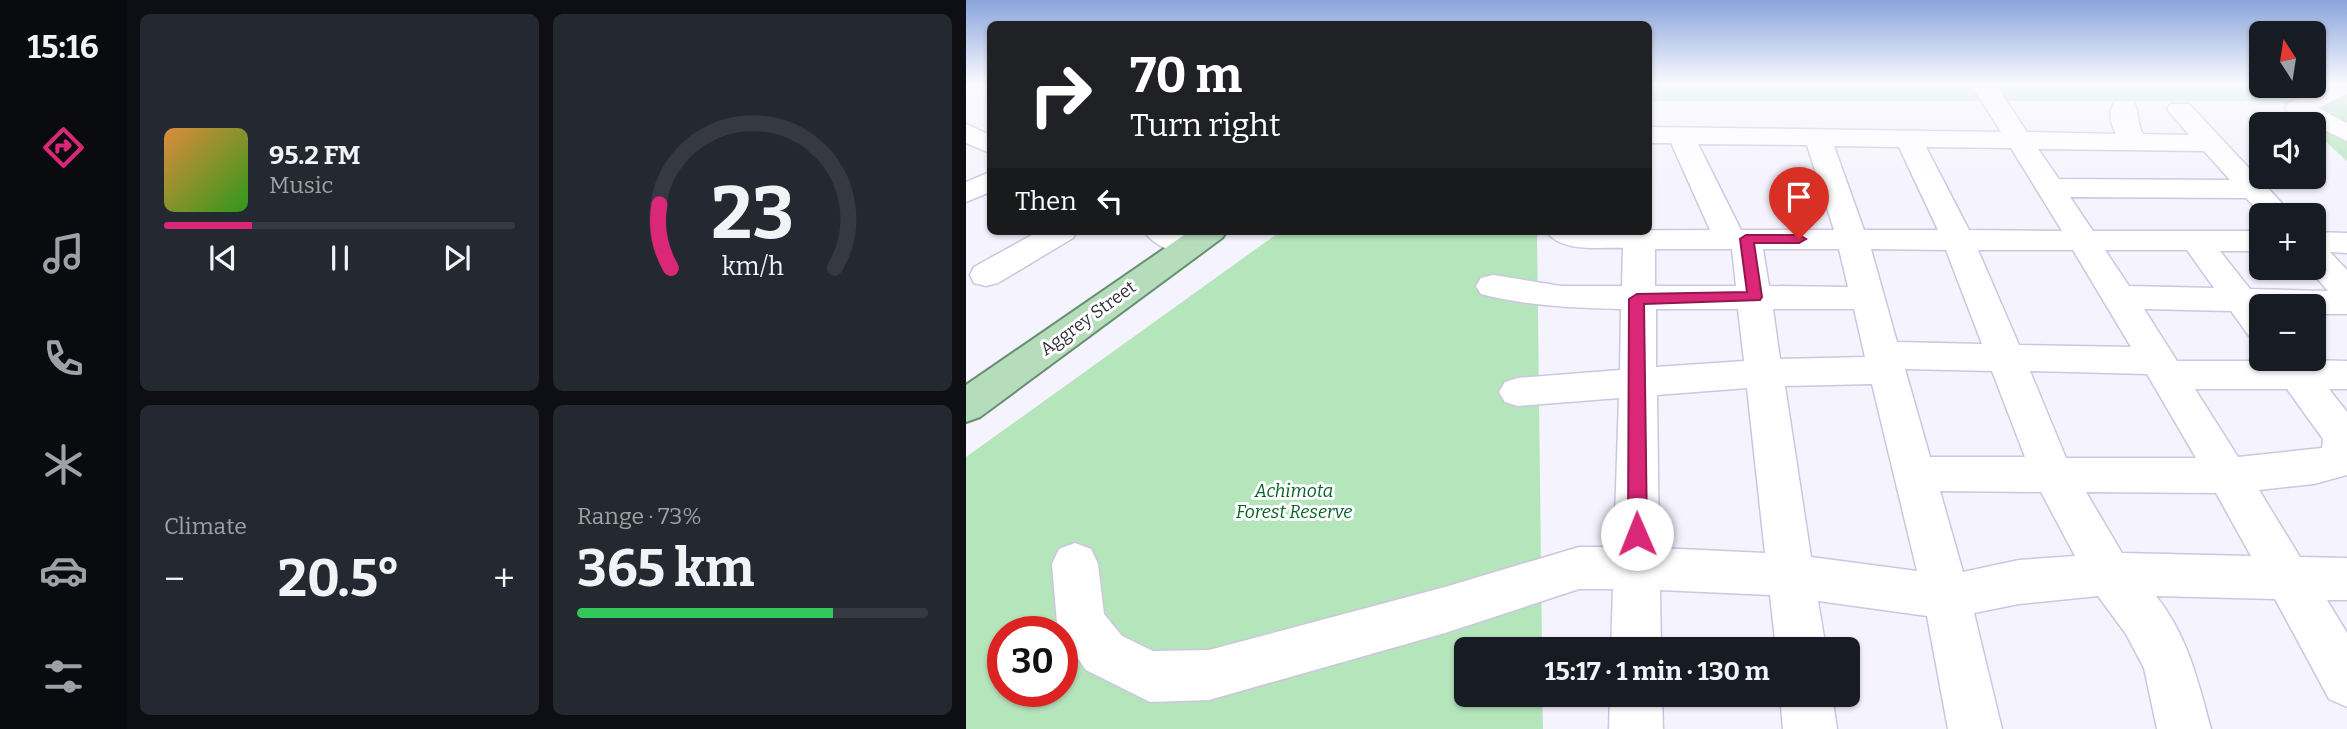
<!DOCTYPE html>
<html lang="en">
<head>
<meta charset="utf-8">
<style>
  :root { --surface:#171b24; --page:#242831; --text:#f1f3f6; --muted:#9ea1a6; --line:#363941; --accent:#db2777 }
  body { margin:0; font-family:Bitter,serif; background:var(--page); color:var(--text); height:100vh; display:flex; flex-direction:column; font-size:26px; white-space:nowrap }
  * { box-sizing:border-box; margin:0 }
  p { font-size:23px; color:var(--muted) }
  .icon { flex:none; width:38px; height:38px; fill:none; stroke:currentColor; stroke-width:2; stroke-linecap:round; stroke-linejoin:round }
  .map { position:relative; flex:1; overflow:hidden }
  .details { display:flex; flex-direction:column; gap:14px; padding:14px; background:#0d0f14; width:840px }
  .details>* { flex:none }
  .banner { position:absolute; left:21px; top:21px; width:665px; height:214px; border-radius:10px; box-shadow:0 2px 5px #0004; background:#202124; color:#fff; overflow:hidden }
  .needle { width:46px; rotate:348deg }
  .fabs { position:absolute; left:1283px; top:21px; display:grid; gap:14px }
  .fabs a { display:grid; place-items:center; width:77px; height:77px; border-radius:10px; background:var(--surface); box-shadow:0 2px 5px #0004; font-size:35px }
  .speed { position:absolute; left:21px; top:616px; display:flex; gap:14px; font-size:35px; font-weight:700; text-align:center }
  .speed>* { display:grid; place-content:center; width:91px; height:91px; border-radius:50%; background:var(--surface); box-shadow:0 2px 5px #0004; line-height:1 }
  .speed .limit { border:10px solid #d22; background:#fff; color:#111 }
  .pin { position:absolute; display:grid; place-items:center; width:60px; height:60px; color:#fff; margin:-72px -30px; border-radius:50% 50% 50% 0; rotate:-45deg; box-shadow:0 0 7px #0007 }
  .pin .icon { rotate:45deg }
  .me { position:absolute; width:77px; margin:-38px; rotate:359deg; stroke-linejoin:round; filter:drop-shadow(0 0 5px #0008) }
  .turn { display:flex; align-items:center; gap:24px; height:147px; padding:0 28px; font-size:32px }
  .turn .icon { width:91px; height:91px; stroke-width:2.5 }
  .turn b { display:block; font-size:49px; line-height:60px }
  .then { display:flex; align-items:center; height:66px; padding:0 28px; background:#0003; gap:14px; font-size:26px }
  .big { font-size:52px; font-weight:700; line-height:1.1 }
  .details .tile { flex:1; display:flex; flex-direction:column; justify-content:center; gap:10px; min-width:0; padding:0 24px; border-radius:10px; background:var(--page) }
  .details .dial { align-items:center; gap:0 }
  .dial svg { height:182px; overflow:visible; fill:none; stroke:var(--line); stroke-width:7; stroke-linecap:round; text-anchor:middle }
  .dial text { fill:var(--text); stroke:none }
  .song { display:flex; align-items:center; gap:21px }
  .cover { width:84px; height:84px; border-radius:10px; background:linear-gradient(135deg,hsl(30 70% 55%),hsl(110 70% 35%)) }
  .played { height:7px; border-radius:4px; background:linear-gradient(90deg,var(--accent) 25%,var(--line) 25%) }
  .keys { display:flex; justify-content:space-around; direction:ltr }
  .heat { display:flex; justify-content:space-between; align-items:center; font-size:38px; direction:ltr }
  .charge { height:10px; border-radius:5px; background:linear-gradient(90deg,#34c759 73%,var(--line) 0) }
  .details .tiles { flex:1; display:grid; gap:14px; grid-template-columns:repeat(2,1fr) }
  .trip { position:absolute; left:488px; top:637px; width:406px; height:70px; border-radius:10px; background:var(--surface); box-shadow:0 2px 5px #0004; font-weight:700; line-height:70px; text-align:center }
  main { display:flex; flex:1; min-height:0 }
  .menu { display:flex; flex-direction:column; width:126px; justify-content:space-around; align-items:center; background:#090b0e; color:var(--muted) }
  .menu .icon { width:49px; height:49px }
  .menu .selected { color:var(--accent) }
  .menu b { font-size:32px; color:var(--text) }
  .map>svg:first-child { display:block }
</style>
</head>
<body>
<main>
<nav class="menu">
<b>15:16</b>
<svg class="icon selected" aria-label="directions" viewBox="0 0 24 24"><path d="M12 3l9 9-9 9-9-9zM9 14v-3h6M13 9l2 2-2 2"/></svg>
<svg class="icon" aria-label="music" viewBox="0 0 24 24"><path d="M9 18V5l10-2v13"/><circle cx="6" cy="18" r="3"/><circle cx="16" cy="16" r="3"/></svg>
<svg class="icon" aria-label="phone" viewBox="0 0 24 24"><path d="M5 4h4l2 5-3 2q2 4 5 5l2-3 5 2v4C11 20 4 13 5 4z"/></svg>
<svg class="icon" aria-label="climate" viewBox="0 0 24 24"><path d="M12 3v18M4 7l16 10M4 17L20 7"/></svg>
<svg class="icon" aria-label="car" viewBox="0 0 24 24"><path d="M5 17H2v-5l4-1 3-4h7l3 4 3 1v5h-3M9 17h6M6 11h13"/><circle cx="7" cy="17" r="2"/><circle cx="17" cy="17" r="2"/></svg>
<svg class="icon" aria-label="filters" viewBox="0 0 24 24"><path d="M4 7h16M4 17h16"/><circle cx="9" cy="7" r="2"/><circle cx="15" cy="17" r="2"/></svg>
</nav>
<section class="details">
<div class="tiles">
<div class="tile">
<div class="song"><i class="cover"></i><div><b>95.2 FM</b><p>Music</p></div></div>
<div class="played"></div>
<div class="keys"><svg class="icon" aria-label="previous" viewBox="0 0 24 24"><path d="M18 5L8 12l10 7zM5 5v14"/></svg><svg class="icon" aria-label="pause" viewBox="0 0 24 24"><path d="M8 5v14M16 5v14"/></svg><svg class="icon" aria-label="next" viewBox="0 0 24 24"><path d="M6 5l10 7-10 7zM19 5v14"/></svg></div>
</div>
<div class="tile dial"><svg viewBox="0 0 100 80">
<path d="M14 69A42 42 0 1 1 86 69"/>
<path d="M14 69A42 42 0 0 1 9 41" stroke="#db2777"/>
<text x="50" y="56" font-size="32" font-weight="700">23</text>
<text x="50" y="72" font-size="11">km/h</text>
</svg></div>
<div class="tile"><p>Climate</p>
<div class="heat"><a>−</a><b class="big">20.5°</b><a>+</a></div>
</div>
<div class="tile"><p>Range · 73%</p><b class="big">365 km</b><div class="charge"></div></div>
</div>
</section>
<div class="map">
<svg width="1381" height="729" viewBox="0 0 1381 729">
  <rect width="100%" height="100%" fill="#f5f3fe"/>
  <path fill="#b5e5bb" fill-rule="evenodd" d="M 683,84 L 1381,84 L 1381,161 L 1348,131 L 1348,124 L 1340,124 L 1315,101 L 683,101 Z
    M 315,231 L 571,231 L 576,649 L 500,649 L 500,695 L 576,695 L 577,729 L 0,729 L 0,457 ZM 37,632 L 96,632 L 96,691 L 37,691 Z"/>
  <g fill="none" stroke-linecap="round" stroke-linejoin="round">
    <g stroke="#cdc6e1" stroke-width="3">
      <path id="minor" d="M 1005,84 L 1029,84 L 1061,132 L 1150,134 C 1144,123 1142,112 1149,101 L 1167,101 C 1174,111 1170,123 1177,134 L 1223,135 L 1201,109 L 1205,104 L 1223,104 L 1327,215 L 1296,215 L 1280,198 L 1104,197 L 1127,231 L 1295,231 L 1295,251 L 1254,251 L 1284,289 L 1362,291 L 1342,268 L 1348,268 L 1348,232 L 1381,233 L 1381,253 L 1364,252 L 1381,270 L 1381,314 L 1348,314 L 1348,306 L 1295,306 L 1295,339 L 1283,336 L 1265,311 L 1178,309 L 1211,361 L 1303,361 L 1302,359 L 1381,361 L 1381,389 L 1363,389 L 1381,412 L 1381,475 L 1348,484 L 1293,490 L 1334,557 L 1381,558 L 1381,600 L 1361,600 L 1381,633 L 1381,707 L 1363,699 L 1309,599 L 1190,596 C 1222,636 1232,681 1245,729 L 1191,729 L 1178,668 L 1160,634 L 1132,596 L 1053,604 L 1008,613 L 1036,729 L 982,729 L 961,616 L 852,601 L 860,649 L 810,649 L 804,595 L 694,590 L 695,649 L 645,649 L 647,589 L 613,589 L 479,633 L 243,700 L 184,702 L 120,670 L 98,639 L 91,623 L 86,564 L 93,549 L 109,543 L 125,549 L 132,564 L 138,614 L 156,636 L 187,651 L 243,650 L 479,587 L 613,547 L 648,547 L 653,398 L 552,406 L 539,402 L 533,392 L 539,382 L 552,378 L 654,370 L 655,309 C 608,308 561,306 515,294 L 510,286 L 515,278 L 527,275 L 595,286 L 656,286 L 657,248 C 633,247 595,253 580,231 L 744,230 L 705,143 L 682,143 L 682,127 L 1035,132 ZM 732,144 L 841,145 L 868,230 L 775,230 ZM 868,146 L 933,147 L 972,230 L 898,230 ZM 960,147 L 1045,148 L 1096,231 L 1003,230 ZM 1072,149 L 1238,151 L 1264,180 L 1093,179 ZM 689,249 L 766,249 L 770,286 L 689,286 ZM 797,249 L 873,249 L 882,287 L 803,286 ZM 905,249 L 980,250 L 1016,344 L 931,342 ZM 1012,250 L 1107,250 L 1165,347 L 1053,345 ZM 1139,250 L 1221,250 L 1248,288 L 1163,286 ZM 690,309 L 772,309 L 778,361 L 690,367 ZM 807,309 L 888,309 L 899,357 L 814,359 ZM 939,369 L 1026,371 L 1059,457 L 964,457 ZM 1064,371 L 1181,374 L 1230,458 L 1100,458 ZM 906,384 L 951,571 L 845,557 L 819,386 ZM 781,388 L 799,553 L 693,548 L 691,395 ZM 1229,389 L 1321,389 L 1357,439 L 1356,448 L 1272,457 ZM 974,491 L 1075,492 L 1109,556 L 1053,560 L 997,572 ZM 1120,492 L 1250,493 L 1285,556 L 1156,553 Z
        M 1364,84 L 1381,84 L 1381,94 L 1352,108 L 1381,123 L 1381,141 L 1323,113 L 1319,108 L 1323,103 Z
        M 0,124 L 24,135 L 24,153 L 0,143 Z
        M 24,172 L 24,192 L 0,202 L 0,182 Z
        M 73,231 L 111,231 L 107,238 L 32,283 L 20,286 L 8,283 L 4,275 L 8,267 Z
        M 178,231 C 199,231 225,226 239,246 L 234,253 C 216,258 188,247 178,231 Z
        M 644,695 L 696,695 L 697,729 L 643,729 Z
        M 814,695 L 866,695 L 871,729 L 817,729 Z"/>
    </g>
    <g stroke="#669070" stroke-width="4">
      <path id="major" d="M 224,231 L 261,231 L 256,238 L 14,417 L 0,422 L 0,385 Z"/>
    </g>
    <use href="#minor" fill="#fff" fill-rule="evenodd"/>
    <use href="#major" fill="#b5dcbb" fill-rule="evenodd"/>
  </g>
  <linearGradient id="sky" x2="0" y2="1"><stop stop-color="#89a4db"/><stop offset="0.45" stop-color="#fafaff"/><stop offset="1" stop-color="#fafaff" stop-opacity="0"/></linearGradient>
  <rect width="1381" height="186" fill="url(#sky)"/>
  <path fill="#db2777" stroke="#8e194d" stroke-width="2" d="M 780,235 L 833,235 L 840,239 L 833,243 L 788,243 L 796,297 L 794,300 L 678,304 L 681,534 L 678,540 L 671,542 L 664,540 L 662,534 L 663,299 L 671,294 L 781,292 L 774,239 Z"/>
  <g text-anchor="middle" stroke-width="6" stroke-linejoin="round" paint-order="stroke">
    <g font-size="18" fill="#312e39" stroke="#fff">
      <text transform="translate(122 318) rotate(-36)" y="6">Aggrey Street</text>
    </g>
    <g font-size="18" font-style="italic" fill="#076227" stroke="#fff">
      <text x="328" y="497">Achimota<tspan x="328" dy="21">Forest Reserve</tspan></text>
    </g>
  </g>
</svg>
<div class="fabs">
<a><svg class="needle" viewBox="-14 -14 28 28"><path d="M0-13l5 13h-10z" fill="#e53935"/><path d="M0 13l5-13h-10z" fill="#9ea1a6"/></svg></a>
<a><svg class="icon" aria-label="sound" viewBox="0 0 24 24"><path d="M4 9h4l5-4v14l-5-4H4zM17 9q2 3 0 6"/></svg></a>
<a>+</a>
<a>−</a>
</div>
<div class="speed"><div class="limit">30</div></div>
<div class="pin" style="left:833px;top:239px;background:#d93025"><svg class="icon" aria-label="arrive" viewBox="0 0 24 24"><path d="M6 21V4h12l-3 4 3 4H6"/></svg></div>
<svg class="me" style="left:671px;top:534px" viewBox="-20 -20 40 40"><circle r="19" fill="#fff"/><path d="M0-13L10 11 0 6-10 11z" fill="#db2777"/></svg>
<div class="trip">15:17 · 1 min · 130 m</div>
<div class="banner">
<div class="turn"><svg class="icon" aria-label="right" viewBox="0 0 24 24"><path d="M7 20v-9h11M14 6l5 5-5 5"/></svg><div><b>70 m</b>Turn right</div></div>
<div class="then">Then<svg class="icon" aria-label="left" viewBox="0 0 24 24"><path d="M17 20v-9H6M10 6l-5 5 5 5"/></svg></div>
</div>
</div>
</main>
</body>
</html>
